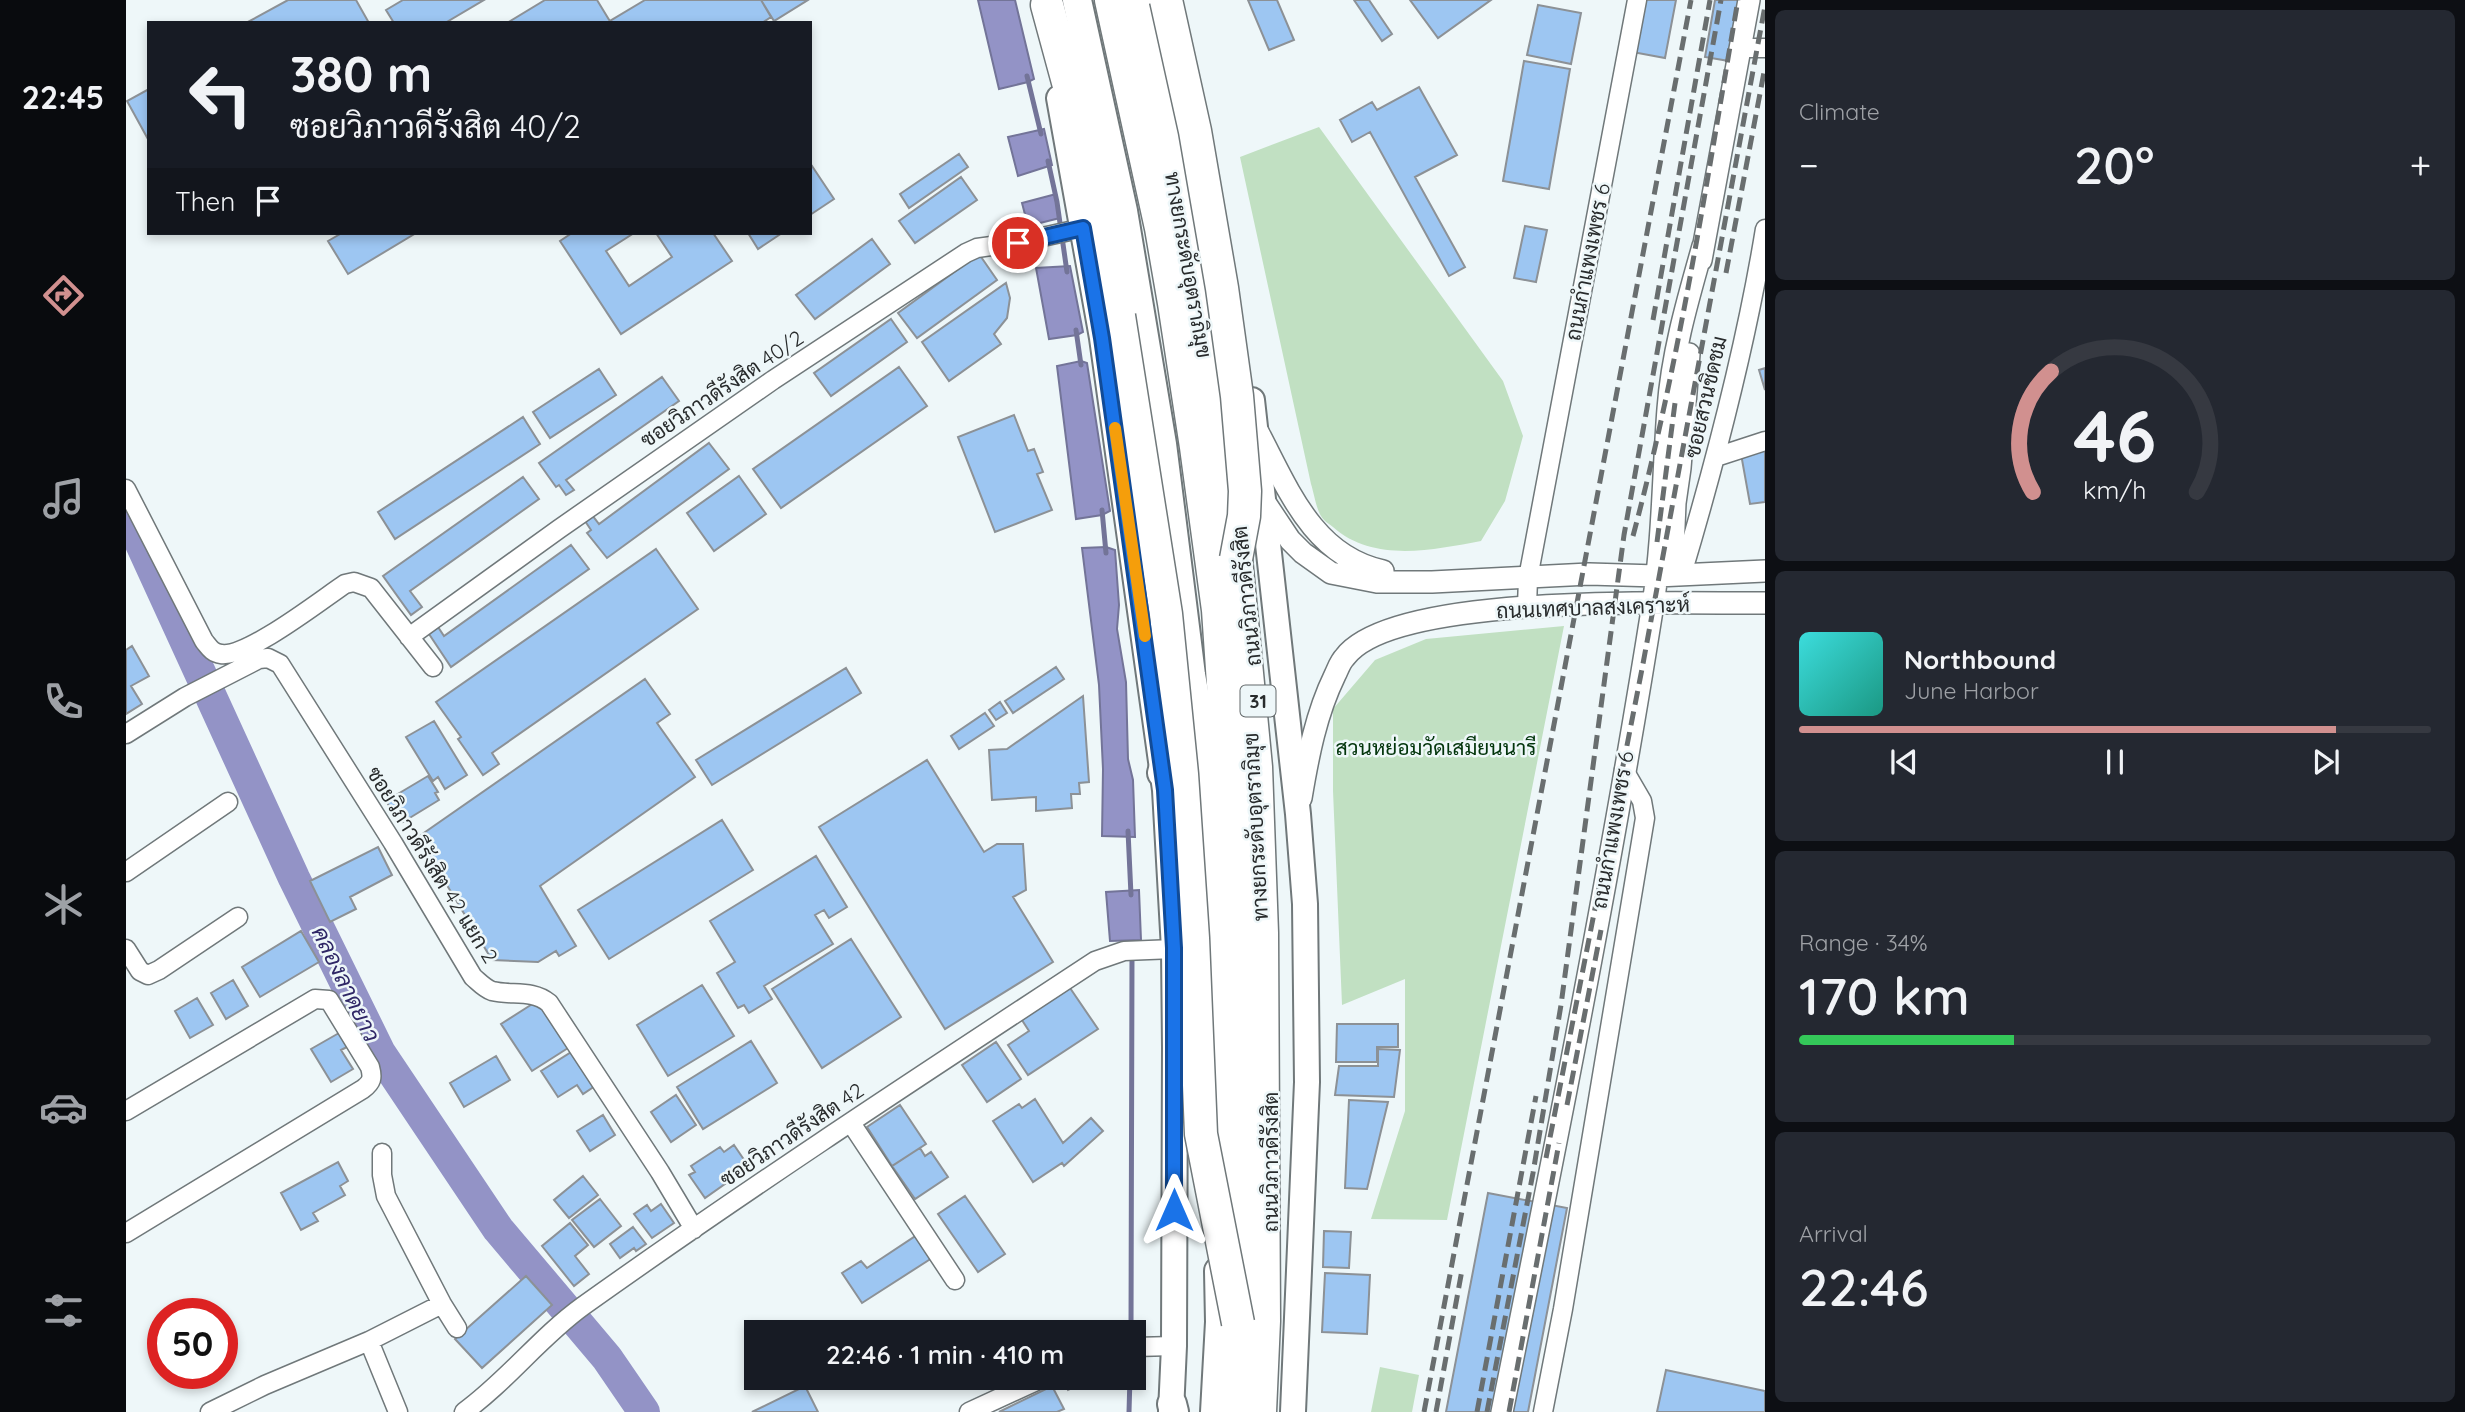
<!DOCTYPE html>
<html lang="en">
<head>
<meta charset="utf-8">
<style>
  :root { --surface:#171b24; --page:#242831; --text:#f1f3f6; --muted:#9ea1a6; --line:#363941; --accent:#d1908f }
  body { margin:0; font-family:Quicksand,Sarabun,sans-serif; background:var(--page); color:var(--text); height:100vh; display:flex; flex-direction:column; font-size:26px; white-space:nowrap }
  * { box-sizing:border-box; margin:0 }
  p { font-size:23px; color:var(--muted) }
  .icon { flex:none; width:38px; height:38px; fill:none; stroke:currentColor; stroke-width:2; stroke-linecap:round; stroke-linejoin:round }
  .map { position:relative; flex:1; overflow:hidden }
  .details { display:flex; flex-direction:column; gap:10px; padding:10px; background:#0d0f14; width:700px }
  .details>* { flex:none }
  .top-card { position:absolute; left:21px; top:21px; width:665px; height:214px; border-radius:0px; box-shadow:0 4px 10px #0003; background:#171b24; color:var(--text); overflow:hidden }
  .speed { position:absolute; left:21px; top:1298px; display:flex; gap:14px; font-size:35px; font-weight:700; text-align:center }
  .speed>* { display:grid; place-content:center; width:91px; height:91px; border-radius:50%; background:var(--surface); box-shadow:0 4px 10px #0003; line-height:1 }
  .speed .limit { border:10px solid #d22; background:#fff; color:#111 }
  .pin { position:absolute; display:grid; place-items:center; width:60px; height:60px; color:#fff; margin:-30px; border:4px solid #fff; border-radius:50%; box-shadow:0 2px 7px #0007 }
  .me { position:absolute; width:77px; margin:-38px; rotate:0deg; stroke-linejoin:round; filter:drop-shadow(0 0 5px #0008) }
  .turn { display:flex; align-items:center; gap:24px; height:147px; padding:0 28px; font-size:32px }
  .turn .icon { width:91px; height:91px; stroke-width:2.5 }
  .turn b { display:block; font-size:49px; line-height:60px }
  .then { display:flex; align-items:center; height:66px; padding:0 28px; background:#0003; gap:14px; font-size:26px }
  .big { font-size:52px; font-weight:600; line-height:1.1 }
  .details .card { flex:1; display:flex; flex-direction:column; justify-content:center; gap:10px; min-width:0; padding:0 24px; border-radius:10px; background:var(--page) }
  .details .dial { align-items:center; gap:0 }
  .dial svg { height:182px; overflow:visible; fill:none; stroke:var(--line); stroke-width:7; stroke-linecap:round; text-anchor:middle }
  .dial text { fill:var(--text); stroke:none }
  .song { display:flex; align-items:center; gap:21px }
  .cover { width:84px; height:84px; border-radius:10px; background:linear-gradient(135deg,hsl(180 70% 55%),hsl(170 70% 35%)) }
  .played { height:7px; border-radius:4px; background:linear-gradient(90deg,var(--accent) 85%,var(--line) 85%) }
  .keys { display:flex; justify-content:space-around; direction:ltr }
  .heat { display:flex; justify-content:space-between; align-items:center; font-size:38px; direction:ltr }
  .charge { height:10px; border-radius:5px; background:linear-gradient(90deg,#34c759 34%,var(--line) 0) }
  .trip { position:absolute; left:618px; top:1320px; width:402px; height:70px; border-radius:0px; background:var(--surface); box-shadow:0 4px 10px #0003; font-weight:600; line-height:70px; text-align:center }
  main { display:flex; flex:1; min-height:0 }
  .tab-bar { display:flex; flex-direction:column; width:126px; justify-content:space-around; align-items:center; background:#090b0e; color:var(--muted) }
  .tab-bar .icon { width:49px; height:49px }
  .tab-bar .active { color:var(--accent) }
  .tab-bar b { font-size:32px; color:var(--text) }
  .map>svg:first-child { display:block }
</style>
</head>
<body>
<main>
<nav class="tab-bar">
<b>22:45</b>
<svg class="icon active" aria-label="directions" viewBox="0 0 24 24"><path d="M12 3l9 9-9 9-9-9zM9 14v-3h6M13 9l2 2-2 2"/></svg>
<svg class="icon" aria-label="music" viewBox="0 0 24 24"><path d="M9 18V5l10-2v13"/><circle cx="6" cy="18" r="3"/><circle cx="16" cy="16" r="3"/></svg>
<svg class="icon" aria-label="phone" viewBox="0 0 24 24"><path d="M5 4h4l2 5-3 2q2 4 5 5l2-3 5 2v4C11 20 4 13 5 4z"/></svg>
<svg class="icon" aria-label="climate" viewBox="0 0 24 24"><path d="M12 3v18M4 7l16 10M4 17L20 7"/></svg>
<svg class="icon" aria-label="car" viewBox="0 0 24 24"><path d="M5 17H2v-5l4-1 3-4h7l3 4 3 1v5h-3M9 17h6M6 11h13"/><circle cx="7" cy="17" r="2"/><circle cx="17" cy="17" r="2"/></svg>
<svg class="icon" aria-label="filters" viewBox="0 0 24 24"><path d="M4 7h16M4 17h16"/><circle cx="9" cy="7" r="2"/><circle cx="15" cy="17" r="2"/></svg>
</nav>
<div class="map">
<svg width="1639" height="1412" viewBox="0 0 1639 1412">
  <rect width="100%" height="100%" fill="#eef7f9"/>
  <path fill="#c1e0c2" d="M 1193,127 L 1377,381 L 1397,436 L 1379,501 L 1355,541 C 1307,550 1247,563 1207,527 C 1203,524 1197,520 1195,516 C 1190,508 1188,493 1185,484 L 1114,157 Z
    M 1438,626 L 1321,1220 L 1245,1219 L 1279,1111 L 1279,979 L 1216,1005 L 1207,791 L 1207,709 L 1249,660 L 1300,639 Z
    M 1254,1367 L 1293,1375 L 1286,1412 L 1245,1412 Z"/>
  <path fill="#9393c6" stroke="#737498" stroke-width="2" d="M 852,0 L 889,0 L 908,79 L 902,82 L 873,89 Z
    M 918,129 L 926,165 L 892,176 L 882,137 Z
    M 930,194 L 934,218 L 902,226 L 896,203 Z
    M 944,266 L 957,332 L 951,335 L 923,339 L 910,268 Z
    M 955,361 L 961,363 L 984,511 L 976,515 L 950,519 L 931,366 Z
    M 980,547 L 989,550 L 993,605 L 991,629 L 1000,682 L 1002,759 L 1007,780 L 1009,837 L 976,836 L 977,769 L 973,685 L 956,548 Z
    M 1013,890 L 1015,940 L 984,941 L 980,892 Z"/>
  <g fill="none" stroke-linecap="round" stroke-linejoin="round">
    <path stroke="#737498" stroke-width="5" d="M 901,76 L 915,134
      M 922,161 L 931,202 L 941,272
      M 950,330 L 955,365
      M 976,510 L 980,553
      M 1002,831 L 1005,895
      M 1005,1332 L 1006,953
      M 1003,1412 L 1004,1377"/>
    <path stroke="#9393c6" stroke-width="32" d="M 0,511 L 168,878 L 254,1053 L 372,1229 L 481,1358 L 518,1412"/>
  </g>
  <path fill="#9dc6f2" stroke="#8c9196" stroke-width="2" d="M 162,0 L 230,0 L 243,23 L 120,23 Z
    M 277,0 L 358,0 L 319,23 L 268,23 L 260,10 Z
    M 419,0 L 471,0 L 485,23 L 381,23 Z
    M 519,0 L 635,0 L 645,17 L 636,23 L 485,23 L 484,21 Z
    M 635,0 L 682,0 L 648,21 Z
    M 1122,0 L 1151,0 L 1168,40 L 1143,50 Z
    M 1228,0 L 1243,0 L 1266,34 L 1256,41 Z
    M 1284,0 L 1365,0 L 1312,38 Z
    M 1510,0 L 1550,0 L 1539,58 L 1501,51 Z
    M 1589,0 L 1614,0 L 1603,61 L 1579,57 Z
    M 1412,5 L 1455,13 L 1445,64 L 1401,55 Z
    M 1398,61 L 1444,69 L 1423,189 L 1377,181 Z
    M 1293,87 L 1331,155 L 1289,177 L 1339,267 L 1323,276 L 1244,132 L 1226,142 L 1214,120 L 1246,102 L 1251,110 Z
    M 23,89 L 23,141 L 1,101 Z
    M 833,154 L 842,167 L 783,208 L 774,194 Z
    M 684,163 L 708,199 L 684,215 Z
    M 835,177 L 851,200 L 789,243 L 773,221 Z
    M 1399,226 L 1421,230 L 1410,282 L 1388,278 Z
    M 216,233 L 290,233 L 222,274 L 202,241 Z
    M 446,233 L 508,233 L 480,251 L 503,286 L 546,257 L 530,233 L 587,233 L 606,261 L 495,334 L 434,241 Z
    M 622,233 L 656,233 L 632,249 Z
    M 746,239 L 764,264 L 689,319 L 670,295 Z
    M 853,254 L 871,280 L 791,338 L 772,313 Z
    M 880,283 L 884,298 L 881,318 L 868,334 L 875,344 L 823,381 L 796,342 Z
    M 765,319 L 781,342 L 705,396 L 688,373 Z
    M 773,367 L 801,406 L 655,508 L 627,469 Z
    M 1639,368 L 1639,390 L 1633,370 Z
    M 473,369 L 490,395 L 424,438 L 407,412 Z
    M 536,377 L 553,401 L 440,480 L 448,490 L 440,495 L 433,485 L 430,487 L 413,463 Z
    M 888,415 L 902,451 L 908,449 L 917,472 L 911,474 L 926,510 L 869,532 L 832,437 Z
    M 397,417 L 414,444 L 269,539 L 252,512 Z
    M 583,443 L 603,469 L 481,558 L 461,533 L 465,530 L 459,521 L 466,515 L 473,524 Z
    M 1639,449 L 1639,502 L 1624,504 L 1615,454 Z
    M 613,476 L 640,514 L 588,551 L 561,513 Z
    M 397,477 L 413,499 L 284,591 L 296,607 L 285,615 L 257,576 Z
    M 445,545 L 463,569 L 325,667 L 303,634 L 312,627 L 318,636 Z
    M 530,549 L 572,609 L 366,753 L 373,764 L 357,775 L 332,739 L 335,737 L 310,702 Z
    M 6,646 L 23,676 L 5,686 L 16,704 L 0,714 L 0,650 Z
    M 930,667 L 938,679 L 887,713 L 879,701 Z
    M 720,668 L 735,693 L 586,785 L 570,760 Z
    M 519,679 L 544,714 L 531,723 L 569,777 L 414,886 L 450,946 L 433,956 L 430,951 L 412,962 L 366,960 L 292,837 Z
    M 957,696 L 963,782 L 953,783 L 954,794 L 945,794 L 946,808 L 910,811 L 910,797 L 866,800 L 863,750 L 881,749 Z
    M 874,702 L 881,713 L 870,720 L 863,710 Z
    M 859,713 L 868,726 L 833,749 L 825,736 Z
    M 308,721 L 341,775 L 319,789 L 312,777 L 307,781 L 280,737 Z
    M 801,760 L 858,852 L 871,844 L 897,844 L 900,890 L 887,897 L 927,962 L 819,1029 L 693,827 Z
    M 302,776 L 312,792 L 309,793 L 313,800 L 277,822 L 272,815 L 270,816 L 260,801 Z
    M 596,820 L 627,870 L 483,959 L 452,910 Z
    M 252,847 L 266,875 L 224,897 L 230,909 L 204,922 L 184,881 Z
    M 690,856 L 721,907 L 703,918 L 698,910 L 689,915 L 707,944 L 638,986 L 646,999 L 623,1013 L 618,1005 L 612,1008 L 591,973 L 609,962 L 584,921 Z
    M 175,931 L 193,962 L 134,997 L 116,967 Z
    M 725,939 L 775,1017 L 696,1068 L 646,989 Z
    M 107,980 L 122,1006 L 100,1019 L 85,993 Z
    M 576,985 L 608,1036 L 542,1076 L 511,1025 Z
    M 942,985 L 972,1029 L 902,1075 L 882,1045 L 903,1031 L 894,1017 Z
    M 71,998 L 87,1025 L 64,1038 L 49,1011 Z
    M 411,1001 L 442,1048 L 406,1071 L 375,1024 Z
    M 1211,1024 L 1272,1024 L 1272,1047 L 1251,1047 L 1251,1062 L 1210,1062 Z
    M 213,1033 L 221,1047 L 215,1050 L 227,1069 L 205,1082 L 185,1049 Z
    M 625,1041 L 651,1083 L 577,1129 L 551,1087 Z
    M 870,1042 L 895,1079 L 861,1102 L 836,1065 Z
    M 1252,1049 L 1274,1050 L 1268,1097 L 1209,1095 L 1213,1066 L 1252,1066 Z
    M 447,1051 L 469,1086 L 457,1094 L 451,1085 L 432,1097 L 415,1071 Z
    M 370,1056 L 384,1080 L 338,1107 L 324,1083 Z
    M 550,1095 L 570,1125 L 545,1142 L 525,1112 Z
    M 909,1099 L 937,1143 L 965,1118 L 977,1131 L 938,1166 L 936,1163 L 907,1182 L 867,1121 L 893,1104 L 896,1108 Z
    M 1223,1100 L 1262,1102 L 1241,1189 L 1219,1188 Z
    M 774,1105 L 800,1144 L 766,1166 L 741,1127 Z
    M 477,1115 L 489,1135 L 464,1151 L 451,1131 Z
    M 608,1145 L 623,1167 L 579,1198 L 563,1175 L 569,1172 L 565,1166 L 594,1147 L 598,1152 Z
    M 794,1148 L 799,1156 L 805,1152 L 822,1177 L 789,1199 L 766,1166 Z
    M 212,1162 L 222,1181 L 214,1186 L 219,1195 L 187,1213 L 192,1221 L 175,1230 L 155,1193 Z
    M 457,1176 L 472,1195 L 443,1218 L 428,1200 Z
    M 1362,1193 L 1441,1208 L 1402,1412 L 1320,1412 Z
    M 839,1196 L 879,1254 L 852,1272 L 812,1214 Z
    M 474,1199 L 495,1226 L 468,1247 L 446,1220 Z
    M 535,1204 L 548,1223 L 526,1238 L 508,1214 L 521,1205 L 525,1211 Z
    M 444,1223 L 462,1245 L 449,1256 L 463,1274 L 448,1286 L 416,1246 Z
    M 507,1227 L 520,1244 L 510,1251 L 508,1248 L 494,1258 L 484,1244 Z
    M 1198,1231 L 1225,1232 L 1223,1268 L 1197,1267 Z
    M 791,1235 L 806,1258 L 736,1303 L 716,1273 L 735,1261 L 741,1268 Z
    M 1199,1273 L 1244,1275 L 1241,1334 L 1196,1332 Z
    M 400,1276 L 426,1305 L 356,1368 L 329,1339 Z
    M 1540,1370 L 1639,1391 L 1639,1412 L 1531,1412 Z
    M 936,1377 L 950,1377 L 953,1385 L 942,1390 Z
    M 679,1386 L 692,1412 L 626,1412 Z
    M 926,1386 L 938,1409 L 931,1412 L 873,1412 Z"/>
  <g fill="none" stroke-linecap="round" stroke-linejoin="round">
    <g stroke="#70787a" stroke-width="21">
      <path id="minor" d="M 1614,48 L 1639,48
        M 1590,457 L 1639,441
        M 0,489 L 78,641 C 83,647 86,653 95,654 C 121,658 195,600 219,584 L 228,582 L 245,588 L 307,667
        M 1556,574 C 1590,460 1620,346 1639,229
        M 1401,607 L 1402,578 L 1511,0
        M 283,637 L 433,529 L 647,380 L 840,253 L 851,248 L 894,242 L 957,228
        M 0,734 L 59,697 L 133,659 L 142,658 L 154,664 L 267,843 L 347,977 C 353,982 358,988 366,991 C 386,996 406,989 423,1003 L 534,1172 L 568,1229
        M 0,872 L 102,802
        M 0,949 L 14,971 L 22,975 L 33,970 L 112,917
        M 0,1111 L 189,999 L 203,1000 L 244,1067 C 247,1078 246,1082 237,1089 L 0,1233
        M 725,1123 L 829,1280
        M 256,1153 L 256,1175 L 260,1196 L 316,1304 L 331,1328
        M 243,1341 L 316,1304
        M 1008,1347 L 1048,1346
        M 84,1412 L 139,1385 L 243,1341 L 272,1412
        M 338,1412 C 381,1381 414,1337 457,1306 C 624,1187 797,1074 969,961 L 998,951 L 1048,949
        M 843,1412 L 919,1377
        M 1417,1412 L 1437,1309 L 1519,818 L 1516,801 L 1498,770"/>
    </g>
    <g stroke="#70787a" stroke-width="24">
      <path id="tertiary" d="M 1575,260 L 1623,0
        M 1132,432 C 1162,489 1187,556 1257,571
        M 1138,501 L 1164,540 L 1177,553 L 1205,573 L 1251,582 L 1306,582 L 1463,574 L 1531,576 L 1639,571
        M 1546,574 L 1549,503 L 1554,468 L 1563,354
        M 1175,798 C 1182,756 1190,714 1209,675 C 1212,669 1214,662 1219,657 C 1268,592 1556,604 1639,603
        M 1376,1412 C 1430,1144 1484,875 1527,604 C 1537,540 1537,474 1542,409 C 1546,353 1562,299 1577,246"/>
    </g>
    <g stroke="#70787a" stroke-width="28">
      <path id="secondary" d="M 933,98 L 976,338 L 1039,790 L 1048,949 L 1049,1047 L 1048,1346 L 1045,1412
        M 1126,400 L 1172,814 L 1179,904 L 1181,1082 L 1167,1412"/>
    </g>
    <g stroke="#70787a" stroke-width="32">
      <path id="trunk" d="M 951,0 L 997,211 L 1036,444 L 1065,675 L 1082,771 L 1091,1161
        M 1036,773 L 1049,729
        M 1046,1404 L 1048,1412
        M 1089,1412 L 1094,1322 L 1093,1271"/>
    </g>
    <g stroke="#70787a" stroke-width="35">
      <path id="motorway" d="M 985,0 L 1035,228 L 1048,303 L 1070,447 L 1092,610 L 1103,772 L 1108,936 L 1112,1323 L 1107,1412
        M 1008,0 L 1039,137 L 1069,289 L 1110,559 L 1130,767 L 1136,933 L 1138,1321 L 1134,1412
        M 921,5 L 961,152 L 993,316"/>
    </g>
    <use href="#minor" stroke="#fff" stroke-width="18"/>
    <use href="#tertiary" stroke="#fff" stroke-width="21"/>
    <use href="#secondary" stroke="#fff" stroke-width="24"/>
    <use href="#trunk" stroke="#fff" stroke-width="28"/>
    <use href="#motorway" stroke="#fff" stroke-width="32"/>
    <path stroke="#696e6f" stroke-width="5" stroke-dasharray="14 7" stroke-linecap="butt" d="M 1600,273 L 1639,67
      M 1527,320 L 1584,0
      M 1507,536 C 1554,360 1581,179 1612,0
      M 1531,542 L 1549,403
      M 1441,1105 L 1475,930
      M 1420,1158 L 1516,669 L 1639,6
      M 1298,1412 L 1565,0
      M 1310,1412 L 1336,1270
      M 1351,1412 L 1410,1096
      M 1361,1412 L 1407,1173 L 1435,1005 L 1498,535 L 1595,0
      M 1383,1412 L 1433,1143"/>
    <g stroke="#70787a" stroke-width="35" stroke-linecap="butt">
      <path id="motorway-bridge" d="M 1040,0 L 1069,131 L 1096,288 L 1111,396 L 1119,491 L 1118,516 L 1110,559
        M 993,316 L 1040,614 L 1056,774 L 1067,938 L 1075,1134 L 1112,1323"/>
    </g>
    <use href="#motorway-bridge" stroke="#fff" stroke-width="32"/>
  </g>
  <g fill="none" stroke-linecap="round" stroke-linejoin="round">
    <g stroke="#114b97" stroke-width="18">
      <path id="route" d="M 892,243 L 957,228 L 976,338 L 1039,790 L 1048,948 L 1048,1210"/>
    </g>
    <use href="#route" stroke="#1a73e8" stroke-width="12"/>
    <path stroke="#f59e0b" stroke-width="12" d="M 989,428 L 1019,636"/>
  </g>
  <g text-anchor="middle" stroke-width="5" stroke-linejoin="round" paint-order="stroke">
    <rect fill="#eef7f9" stroke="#63686a" stroke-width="2" x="1114.5" y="685.5" width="35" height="31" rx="5"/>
    <g font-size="19" font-weight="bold" fill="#282b2c">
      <text x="1132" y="708">31</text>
    </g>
    <g font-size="21" fill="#282b2c" stroke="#eef7f9">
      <text transform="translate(1462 262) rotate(-79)" y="7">ถนนกำแพงเพชร 6</text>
      <text transform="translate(1062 265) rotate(80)" y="7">ทางยกระดับอุตราภิมุข</text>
      <text transform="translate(596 389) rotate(-34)" y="7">ซอยวิภาวดีรังสิต 40/2</text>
      <text transform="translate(1580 397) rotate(-77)" y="7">ซอยสวนชิดชม</text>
      <text transform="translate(1121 596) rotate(-96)" y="7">ถนนวิภาวดีรังสิต</text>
      <text transform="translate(1467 608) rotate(-2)" y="7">ถนนเทศบาลสงเคราะห์</text>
      <text transform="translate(1130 827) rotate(-93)" y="7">ทางยกระดับอุตราภิมุข</text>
      <text transform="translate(1487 830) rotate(-80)" y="7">ถนนกำแพงเพชร 6</text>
      <text transform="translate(306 865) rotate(58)" y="7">ซอยวิภาวดีรังสิต 42 แยก 2</text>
      <text transform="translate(666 1135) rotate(-34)" y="7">ซอยวิภาวดีรังสิต 42</text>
      <text transform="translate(1145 1162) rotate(-90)" y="7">ถนนวิภาวดีรังสิต</text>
    </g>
    <g font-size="21" fill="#03350c" stroke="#eef7f9">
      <text x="1310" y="755">สวนหย่อมวัดเสมียนนารี</text>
    </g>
    <g font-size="23" font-style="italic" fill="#2f2766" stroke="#eef7f9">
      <text transform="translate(220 984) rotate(64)" y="8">คลองลาดยาว</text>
    </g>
  </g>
</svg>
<div class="speed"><div class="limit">50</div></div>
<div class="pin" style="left:892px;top:243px;background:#d93025"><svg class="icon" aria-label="arrive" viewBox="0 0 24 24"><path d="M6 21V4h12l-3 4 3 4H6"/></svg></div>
<svg class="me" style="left:1048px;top:1210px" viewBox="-20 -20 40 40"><path d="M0-17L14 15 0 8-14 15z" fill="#1a73e8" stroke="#fff" stroke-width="4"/></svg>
<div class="trip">22:46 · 1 min · 410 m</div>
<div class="top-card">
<div class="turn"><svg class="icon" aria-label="left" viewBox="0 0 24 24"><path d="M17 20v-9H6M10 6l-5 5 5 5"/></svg><div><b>380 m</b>ซอยวิภาวดีรังสิต 40/2</div></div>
<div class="then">Then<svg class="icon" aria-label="arrive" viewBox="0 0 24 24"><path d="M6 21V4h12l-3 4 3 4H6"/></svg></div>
</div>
</div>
<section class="details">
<div class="card"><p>Climate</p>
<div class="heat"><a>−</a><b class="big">20°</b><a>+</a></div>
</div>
<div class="card dial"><svg viewBox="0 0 100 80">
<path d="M14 69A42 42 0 1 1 86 69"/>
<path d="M14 69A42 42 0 0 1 22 16" stroke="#d1908f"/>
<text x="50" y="56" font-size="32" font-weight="700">46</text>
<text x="50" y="72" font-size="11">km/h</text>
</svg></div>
<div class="card">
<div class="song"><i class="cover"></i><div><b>Northbound</b><p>June Harbor</p></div></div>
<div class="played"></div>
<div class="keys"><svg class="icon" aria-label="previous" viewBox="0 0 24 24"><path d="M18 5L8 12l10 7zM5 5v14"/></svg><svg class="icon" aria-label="pause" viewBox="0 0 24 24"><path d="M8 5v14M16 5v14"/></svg><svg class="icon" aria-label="next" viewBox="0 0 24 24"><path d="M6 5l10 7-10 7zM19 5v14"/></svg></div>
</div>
<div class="card"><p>Range · 34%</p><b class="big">170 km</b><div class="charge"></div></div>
<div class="card"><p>Arrival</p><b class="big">22:46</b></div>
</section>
</main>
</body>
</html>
